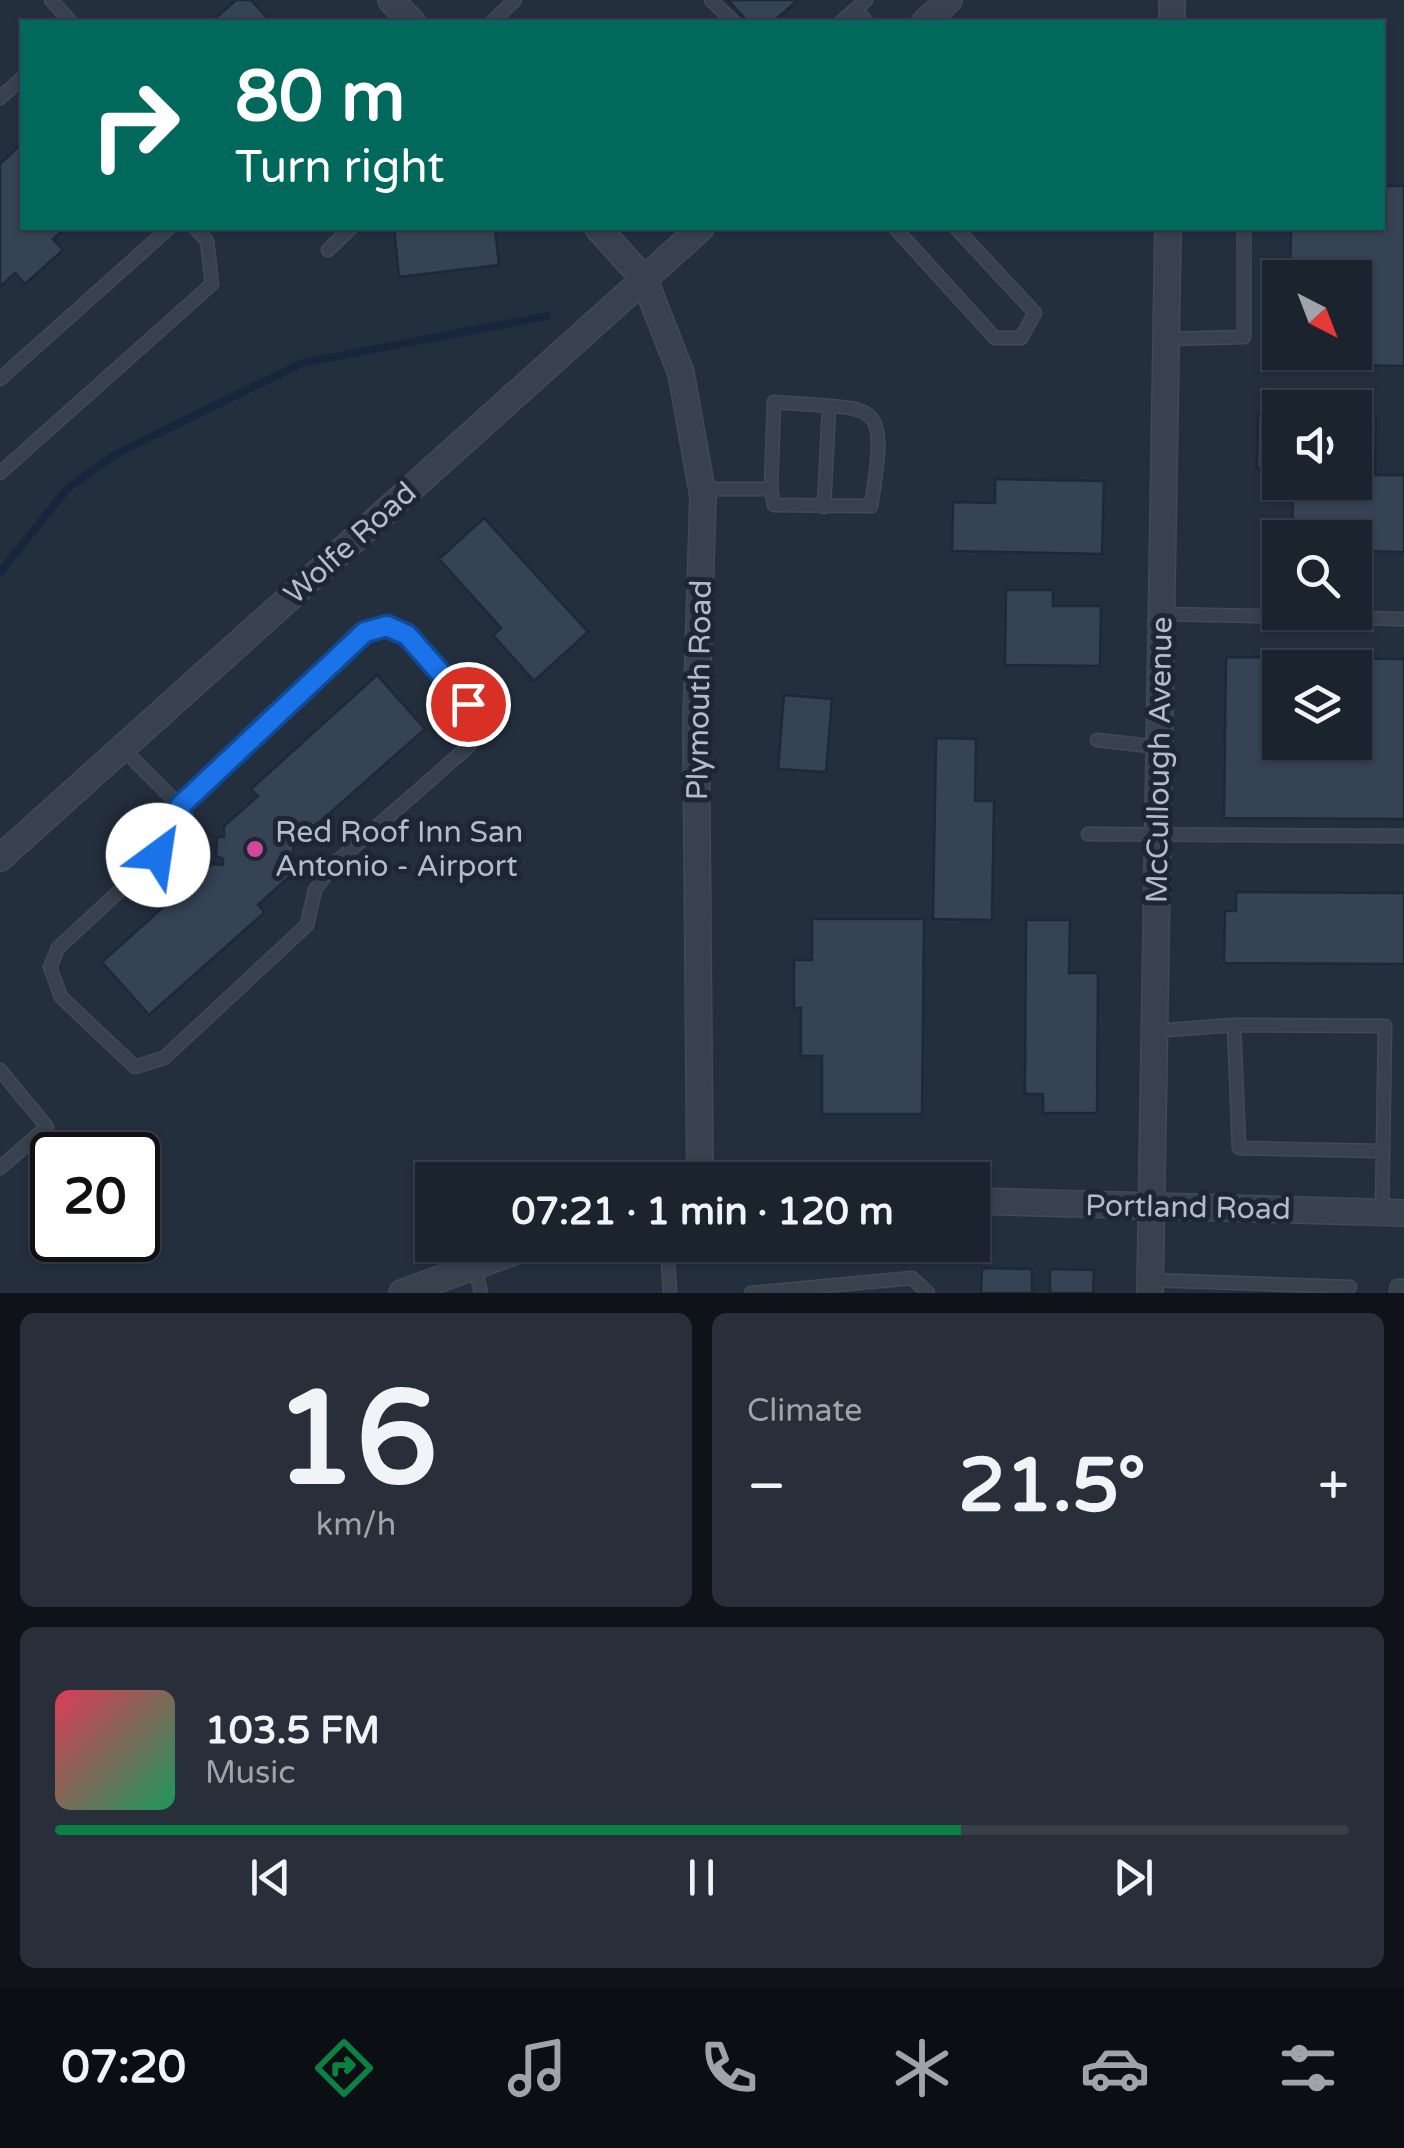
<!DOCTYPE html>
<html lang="en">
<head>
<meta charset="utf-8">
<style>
  :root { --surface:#1b232e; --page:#282f3a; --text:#f1f3f6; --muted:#a0a4aa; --line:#39404a; --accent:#0b8043 }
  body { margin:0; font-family:"Varela Round",sans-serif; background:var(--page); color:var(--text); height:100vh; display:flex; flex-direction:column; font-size:38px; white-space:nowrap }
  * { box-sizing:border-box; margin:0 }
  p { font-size:32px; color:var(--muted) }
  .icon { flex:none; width:55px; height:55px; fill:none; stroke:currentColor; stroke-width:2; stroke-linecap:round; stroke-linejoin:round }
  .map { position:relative; height:1293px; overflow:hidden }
  .panel { display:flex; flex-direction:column; gap:20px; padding:20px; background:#0f1319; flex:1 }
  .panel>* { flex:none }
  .guide { position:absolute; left:20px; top:20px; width:1365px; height:210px; border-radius:0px; box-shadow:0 2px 8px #0004,0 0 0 2px var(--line); background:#00695c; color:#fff; overflow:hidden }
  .needle { width:65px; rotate:138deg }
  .tools { position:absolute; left:1262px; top:260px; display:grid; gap:20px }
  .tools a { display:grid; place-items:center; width:110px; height:110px; border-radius:0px; background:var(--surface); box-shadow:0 2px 8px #0004,0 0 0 2px var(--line); font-size:50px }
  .speed { position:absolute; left:30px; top:1132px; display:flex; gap:20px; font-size:50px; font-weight:700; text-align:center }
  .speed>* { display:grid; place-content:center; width:130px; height:130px; border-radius:50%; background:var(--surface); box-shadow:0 2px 8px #0004,0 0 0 2px var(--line); line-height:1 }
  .speed .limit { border:5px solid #111; border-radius:15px; background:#fff; color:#111 }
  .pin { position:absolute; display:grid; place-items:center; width:85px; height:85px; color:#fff; margin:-42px; border:5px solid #fff; border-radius:50%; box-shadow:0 2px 10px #0007 }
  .me { position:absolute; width:110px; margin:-55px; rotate:31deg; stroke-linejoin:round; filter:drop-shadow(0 0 8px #0008) }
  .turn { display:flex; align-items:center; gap:35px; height:210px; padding:0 50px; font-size:45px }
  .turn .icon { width:130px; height:130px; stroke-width:2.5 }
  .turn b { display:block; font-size:70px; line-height:85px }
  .big { font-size:75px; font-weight:700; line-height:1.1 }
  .panel .widget { flex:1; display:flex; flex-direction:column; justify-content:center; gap:15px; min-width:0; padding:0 35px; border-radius:15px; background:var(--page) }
  .panel .dial { align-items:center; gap:0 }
  .dial b { font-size:130px; line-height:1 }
  .song { display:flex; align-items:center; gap:30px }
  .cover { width:120px; height:120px; border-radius:15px; background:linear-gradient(135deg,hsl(350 70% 55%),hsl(150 70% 35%)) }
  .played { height:10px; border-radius:5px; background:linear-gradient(90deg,var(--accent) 70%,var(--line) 70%) }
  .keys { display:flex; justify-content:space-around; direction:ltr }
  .heat { display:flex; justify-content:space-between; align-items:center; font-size:55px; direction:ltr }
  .panel .tiles { flex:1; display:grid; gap:20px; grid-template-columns:1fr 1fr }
  .widget:last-child { grid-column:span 2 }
  .trip { position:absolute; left:415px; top:1162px; width:575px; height:100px; border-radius:0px; background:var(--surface); box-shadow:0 2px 8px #0004,0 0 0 2px var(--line); font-weight:700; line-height:100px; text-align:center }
  .menu { display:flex; height:160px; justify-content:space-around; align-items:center; background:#0b0e12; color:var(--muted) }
  .menu .icon { width:70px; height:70px }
  .menu .selected { color:var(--accent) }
  .menu b { font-size:45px; color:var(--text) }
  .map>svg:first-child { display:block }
</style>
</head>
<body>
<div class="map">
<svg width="1404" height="1293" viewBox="0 0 1404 1293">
  <rect width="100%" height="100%" fill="#242f3e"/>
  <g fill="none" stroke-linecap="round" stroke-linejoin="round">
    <path stroke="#17263c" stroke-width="8" d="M 0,572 L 67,489 L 114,455 L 302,363 L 547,316"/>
  </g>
  <path fill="#364354" stroke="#1f2835" stroke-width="2.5" fill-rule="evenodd" d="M 236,0 L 251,0 L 271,22 L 211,22 Z
    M 728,0 L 798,0 L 773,22 L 748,22 Z
    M 22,143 L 22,228 L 66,228 L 53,239 L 63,250 L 25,284 L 15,273 L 0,287 L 0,164 Z
    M 1382,186 L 1404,186 L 1404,366 L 1303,364 L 1303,352 L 1355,352 L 1355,278 L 1290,275 L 1291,228 L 1382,228 Z
    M 394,228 L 495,228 L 499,265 L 399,277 Z
    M 1258,415 L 1280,416 L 1280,469 L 1257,468 Z
    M 1355,416 L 1376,417 L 1375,475 L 1404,475 L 1404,552 L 1355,551 L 1355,538 L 1292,538 L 1293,482 L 1355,482 Z
    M 995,479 L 1104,481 L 1102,554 L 952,551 L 953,502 L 995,503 Z
    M 484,518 L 588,632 L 534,681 L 493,635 L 501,628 L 439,559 Z
    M 1006,590 L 1053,590 L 1053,606 L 1101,606 L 1100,666 L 1005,665 Z
    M 1226,657 L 1404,659 L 1404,819 L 1224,818 ZM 1280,668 L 1355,668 L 1355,742 L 1280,742 Z
    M 377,675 L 425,729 L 297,842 L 294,839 L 292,874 L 258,905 L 265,912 L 149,1015 L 102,962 L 211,864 L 223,865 L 223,859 L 216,856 L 217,837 L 224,837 L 224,826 L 258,796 L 251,789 Z
    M 784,695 L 832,699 L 826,772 L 778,769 Z
    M 936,738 L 976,739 L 975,801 L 994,801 L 992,920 L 933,919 Z
    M 1236,892 L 1404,893 L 1404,964 L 1224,963 L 1225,911 L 1236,911 Z
    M 812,919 L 924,919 L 922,1114 L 822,1114 L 822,1056 L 801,1056 L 801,1008 L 794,1008 L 794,960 L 812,960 Z
    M 1026,920 L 1070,920 L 1069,973 L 1098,973 L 1097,1113 L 1043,1113 L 1043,1094 L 1025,1094 Z
    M 982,1268 L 1032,1269 L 1032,1293 L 981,1293 Z
    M 1050,1269 L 1094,1270 L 1093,1293 L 1050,1293 Z"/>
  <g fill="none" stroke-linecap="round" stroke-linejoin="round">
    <g stroke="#414a57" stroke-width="15">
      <path id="lane" d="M 51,0 L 71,22
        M 711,0 L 734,22
        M 856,10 L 867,22
        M 492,22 L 515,0
        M 841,22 L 866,0
        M 0,98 L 22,78
        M 895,228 L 995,338 L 1021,338 L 1035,313 L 956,228
        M 328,250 L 351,228
        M 1166,339 L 1244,337 L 1244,228
        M 0,379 L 169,228
        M 0,473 L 212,284 L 207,241 L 195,228
        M 702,489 L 771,489 L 774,505 L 871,506 C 889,393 878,411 774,402 L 771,489
        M 824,507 L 829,407
        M 1161,614 L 1404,619
        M 1097,740 L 1159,747
        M 122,748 L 180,806 L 183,832 L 58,948 L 50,967 L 61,997 L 135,1067 L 164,1058 L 307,925 L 315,890 L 332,866 L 469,746 L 477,729 C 468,702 417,631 388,627 C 381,626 371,631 365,632 L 180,806
        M 1088,834 L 1404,836
        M 1234,1025 L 1239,1148 L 1382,1151
        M 1154,1031 L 1234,1025 L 1385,1026 L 1382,1212
        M 0,1070 L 47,1127 L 0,1168
        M 667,1245 L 670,1293
        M 474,1264 L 481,1293
        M 1150,1280 L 1350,1287
        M 751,1293 L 912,1278 L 928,1293
        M 1396,1293 L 1397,1286 L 1404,1286"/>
    </g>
    <g stroke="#414a57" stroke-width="28">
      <path id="street" d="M 391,0 L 412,22
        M 925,22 L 949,0
        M 1172,22 L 1172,0
        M 598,228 L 644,279 L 681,373 L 703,496 L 696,725 L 700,1180
        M 0,858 L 701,228
        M 972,1201 L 1404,1213
        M 402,1293 L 532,1245
        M 1150,1293 L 1168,228"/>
    </g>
    <use href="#lane" stroke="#38414e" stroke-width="12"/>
    <use href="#street" stroke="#38414e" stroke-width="25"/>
  </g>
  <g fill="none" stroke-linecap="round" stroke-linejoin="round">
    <g stroke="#114b97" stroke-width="25">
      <path id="route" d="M 158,855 L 183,832 L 180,806 L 365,632 L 387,626 L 407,635 L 468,704"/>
    </g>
    <use href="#route" stroke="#1a73e8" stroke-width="18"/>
  </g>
  <circle fill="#d1479c" stroke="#1d2633" stroke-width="4" cx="255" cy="849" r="10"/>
  <g text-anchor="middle" stroke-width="10" stroke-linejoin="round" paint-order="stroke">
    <g font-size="30" fill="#b4bcc9" stroke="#1d2633">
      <text transform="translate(350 543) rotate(-42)" y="10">Wolfe Road</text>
      <text transform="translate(699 690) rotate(-89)" y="10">Plymouth Road</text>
      <text transform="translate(1159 760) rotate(-89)" y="10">McCullough Avenue</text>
      <text transform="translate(1188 1207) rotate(1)" y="10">Portland Road</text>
    </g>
    <g font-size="30" fill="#b4bcc9" stroke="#1d2633" text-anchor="start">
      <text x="275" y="842">Red Roof Inn San<tspan x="275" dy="34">Antonio - Airport</tspan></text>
    </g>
  </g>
</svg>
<div class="tools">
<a><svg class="needle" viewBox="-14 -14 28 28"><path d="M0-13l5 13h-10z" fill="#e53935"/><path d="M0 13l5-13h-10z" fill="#a0a4aa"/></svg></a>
<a><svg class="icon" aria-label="sound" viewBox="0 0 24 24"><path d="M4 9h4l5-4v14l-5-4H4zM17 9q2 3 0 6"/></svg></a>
<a><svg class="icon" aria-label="search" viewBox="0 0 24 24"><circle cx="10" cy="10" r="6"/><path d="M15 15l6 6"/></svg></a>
<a><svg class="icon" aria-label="layers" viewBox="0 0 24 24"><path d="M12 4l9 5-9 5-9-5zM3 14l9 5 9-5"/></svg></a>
</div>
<div class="speed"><div class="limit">20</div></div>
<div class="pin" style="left:468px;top:704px;background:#d93025"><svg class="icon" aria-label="arrive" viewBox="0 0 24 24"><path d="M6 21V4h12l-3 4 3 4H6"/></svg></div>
<svg class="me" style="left:158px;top:855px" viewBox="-20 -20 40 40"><circle r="19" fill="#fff"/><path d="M0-13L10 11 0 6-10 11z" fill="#1a73e8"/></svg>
<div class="trip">07:21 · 1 min · 120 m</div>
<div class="guide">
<div class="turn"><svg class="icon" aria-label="right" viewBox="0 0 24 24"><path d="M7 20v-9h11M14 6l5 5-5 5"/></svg><div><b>80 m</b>Turn right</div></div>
</div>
</div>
<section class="panel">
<div class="tiles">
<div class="widget dial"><b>16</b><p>km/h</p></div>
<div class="widget"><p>Climate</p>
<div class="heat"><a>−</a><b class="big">21.5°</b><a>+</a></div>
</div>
<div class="widget">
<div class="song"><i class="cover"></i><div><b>103.5 FM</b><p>Music</p></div></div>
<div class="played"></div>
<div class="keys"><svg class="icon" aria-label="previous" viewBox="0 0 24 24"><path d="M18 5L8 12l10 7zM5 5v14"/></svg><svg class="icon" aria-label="pause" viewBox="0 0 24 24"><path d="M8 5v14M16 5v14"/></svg><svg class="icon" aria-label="next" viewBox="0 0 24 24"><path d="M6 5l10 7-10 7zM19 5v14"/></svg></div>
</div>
</div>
</section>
<nav class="menu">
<b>07:20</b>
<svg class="icon selected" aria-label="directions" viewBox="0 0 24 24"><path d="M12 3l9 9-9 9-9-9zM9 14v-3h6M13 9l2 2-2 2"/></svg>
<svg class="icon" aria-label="music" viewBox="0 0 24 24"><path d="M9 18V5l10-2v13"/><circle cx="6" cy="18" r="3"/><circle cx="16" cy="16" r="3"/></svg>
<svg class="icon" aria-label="phone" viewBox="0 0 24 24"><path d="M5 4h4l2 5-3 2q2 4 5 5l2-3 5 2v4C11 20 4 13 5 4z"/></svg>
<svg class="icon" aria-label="climate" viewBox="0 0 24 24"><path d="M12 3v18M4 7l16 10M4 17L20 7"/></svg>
<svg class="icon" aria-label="car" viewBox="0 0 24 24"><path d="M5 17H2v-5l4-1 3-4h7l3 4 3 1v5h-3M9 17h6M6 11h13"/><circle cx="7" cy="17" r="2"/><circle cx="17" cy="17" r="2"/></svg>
<svg class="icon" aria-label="filters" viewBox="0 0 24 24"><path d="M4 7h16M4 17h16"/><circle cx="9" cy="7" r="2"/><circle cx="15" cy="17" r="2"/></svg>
</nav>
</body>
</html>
